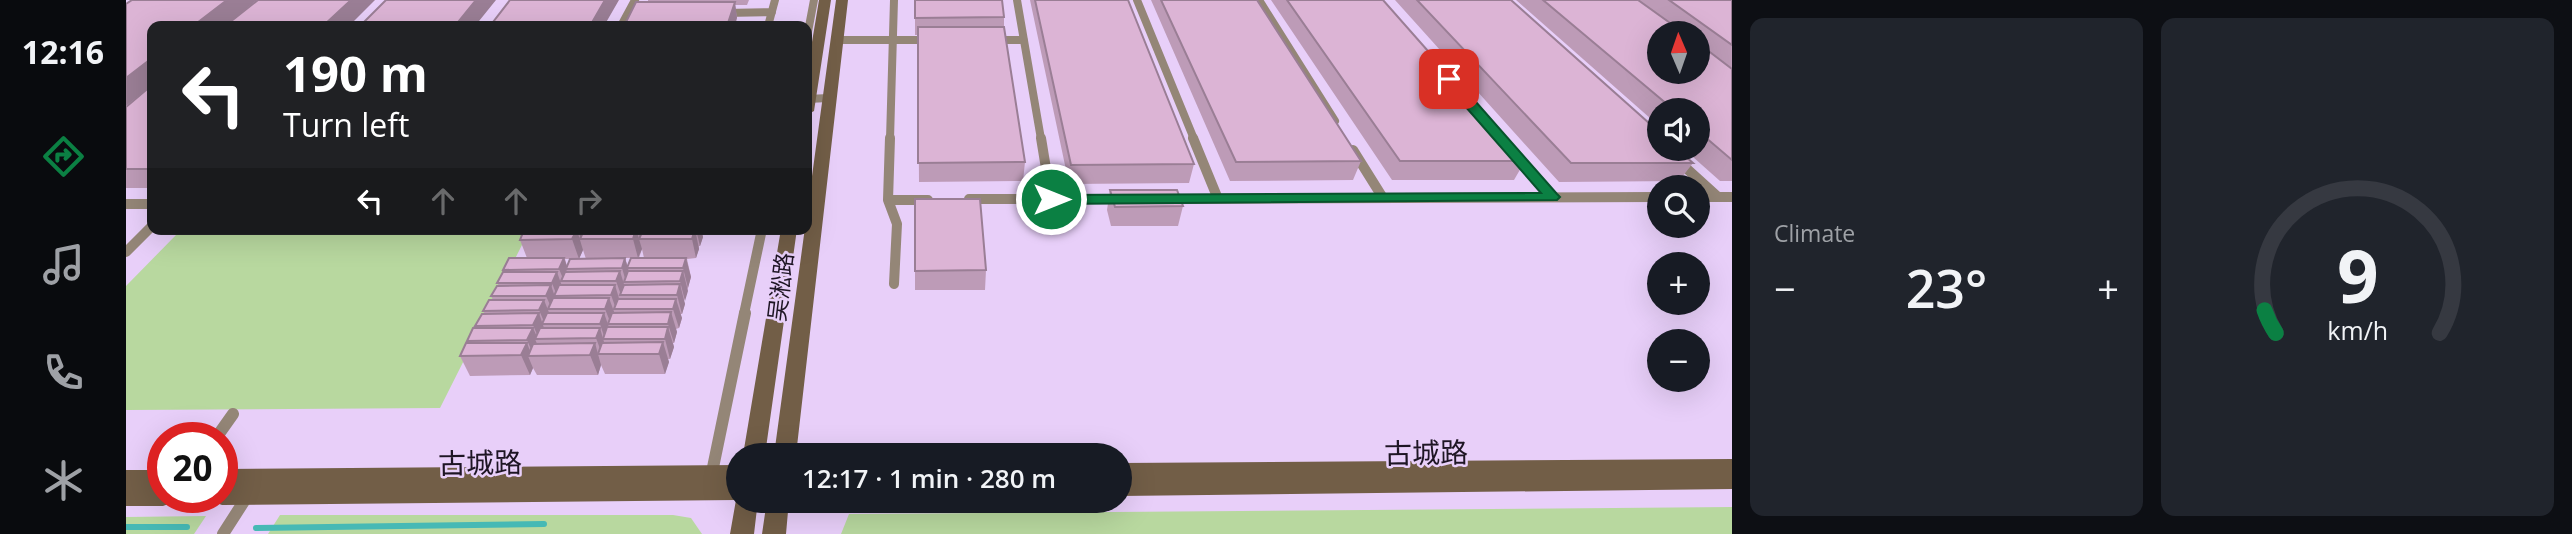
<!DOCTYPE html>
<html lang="en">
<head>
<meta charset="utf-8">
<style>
  :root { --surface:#171b24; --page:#20242c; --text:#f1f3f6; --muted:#9ea1a6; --line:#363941; --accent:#0b8043 }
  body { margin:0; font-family:"Open Sans","Noto Sans SC",sans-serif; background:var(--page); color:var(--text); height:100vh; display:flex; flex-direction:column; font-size:26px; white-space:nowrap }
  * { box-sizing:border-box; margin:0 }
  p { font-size:23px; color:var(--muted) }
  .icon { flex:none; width:38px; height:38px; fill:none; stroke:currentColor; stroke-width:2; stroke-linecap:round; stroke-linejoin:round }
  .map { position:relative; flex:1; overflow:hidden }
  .sheet { display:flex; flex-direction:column; gap:18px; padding:18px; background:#0d0f14; width:840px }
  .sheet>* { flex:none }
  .hud { position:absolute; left:21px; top:21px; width:665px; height:214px; border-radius:14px; box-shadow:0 7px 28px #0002; background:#202124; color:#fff; overflow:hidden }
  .needle { width:46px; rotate:358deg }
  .tools { position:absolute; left:1521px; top:21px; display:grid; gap:14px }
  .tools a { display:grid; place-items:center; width:63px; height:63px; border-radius:50%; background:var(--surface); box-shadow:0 7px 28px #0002; font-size:35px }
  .speed { position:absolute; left:21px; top:422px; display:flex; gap:14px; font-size:35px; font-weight:700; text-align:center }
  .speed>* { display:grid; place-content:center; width:91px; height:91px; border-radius:50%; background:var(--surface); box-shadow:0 7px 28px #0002; line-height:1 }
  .speed .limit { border:10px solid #d22; background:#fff; color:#111 }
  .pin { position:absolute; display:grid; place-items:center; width:60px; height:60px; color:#fff; margin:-30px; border-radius:14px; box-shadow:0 4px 10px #0006 }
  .me { position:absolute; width:77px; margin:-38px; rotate:90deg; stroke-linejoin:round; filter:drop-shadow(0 0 5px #0008) }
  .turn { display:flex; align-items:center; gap:24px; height:147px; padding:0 21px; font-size:32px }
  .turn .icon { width:91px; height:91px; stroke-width:2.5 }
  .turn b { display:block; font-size:49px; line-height:60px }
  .lanes { display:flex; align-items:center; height:66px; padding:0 21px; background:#0003; justify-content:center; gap:35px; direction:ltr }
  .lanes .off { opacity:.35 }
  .big { font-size:52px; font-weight:600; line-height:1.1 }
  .sheet .widget { flex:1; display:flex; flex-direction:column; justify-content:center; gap:10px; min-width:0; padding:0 24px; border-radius:14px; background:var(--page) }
  .sheet .dial { align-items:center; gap:0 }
  .dial svg { height:182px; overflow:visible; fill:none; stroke:var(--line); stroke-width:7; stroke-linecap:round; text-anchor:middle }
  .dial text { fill:var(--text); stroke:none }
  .heat { display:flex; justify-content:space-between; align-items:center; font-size:38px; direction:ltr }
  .sheet .tiles { flex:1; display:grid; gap:18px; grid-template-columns:repeat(2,1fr) }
  .trip { position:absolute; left:600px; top:443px; width:406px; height:70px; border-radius:35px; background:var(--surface); box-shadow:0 7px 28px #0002; font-weight:600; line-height:70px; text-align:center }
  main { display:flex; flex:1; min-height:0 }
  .menu { display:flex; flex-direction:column; width:126px; justify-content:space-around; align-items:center; background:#090b0e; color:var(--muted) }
  .menu .icon { width:49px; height:49px }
  .menu .selected { color:var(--accent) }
  .menu b { font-size:32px; color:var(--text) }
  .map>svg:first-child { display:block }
</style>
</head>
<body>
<main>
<nav class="menu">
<b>12:16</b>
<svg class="icon selected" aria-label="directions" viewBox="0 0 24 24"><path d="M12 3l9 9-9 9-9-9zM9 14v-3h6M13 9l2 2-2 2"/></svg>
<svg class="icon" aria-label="music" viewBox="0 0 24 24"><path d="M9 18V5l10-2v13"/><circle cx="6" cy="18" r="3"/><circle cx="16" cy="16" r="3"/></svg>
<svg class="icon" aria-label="phone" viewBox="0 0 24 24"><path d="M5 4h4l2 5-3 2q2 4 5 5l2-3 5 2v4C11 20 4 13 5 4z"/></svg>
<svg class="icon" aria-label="climate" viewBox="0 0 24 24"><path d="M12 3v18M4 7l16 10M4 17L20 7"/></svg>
</nav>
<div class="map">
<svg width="1606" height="534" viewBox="0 0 1606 534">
  <rect width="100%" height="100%" fill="#e8cff9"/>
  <path fill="#b8d89f" d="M 45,229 L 404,229 L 314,408 L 0,410 L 0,286 L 50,235 L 41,234 Z
    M 1606,507 L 1606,534 L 715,534 L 723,514 Z
    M 154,515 L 547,515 L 565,518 L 576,534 L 142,534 Z
    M 80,516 L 68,534 L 0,534 L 0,517 Z"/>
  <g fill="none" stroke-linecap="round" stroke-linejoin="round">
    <path stroke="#46b9b5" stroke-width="6" d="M 0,527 L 61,527
      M 130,528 L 418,524"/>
    <path stroke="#948677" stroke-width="8" d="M 891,0 L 915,139
      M 1011,0 L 1068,139
      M 1133,0 L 1209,121
      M 599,13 L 646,12
      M 495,26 L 509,0
      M 642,26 L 649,0
      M 681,37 L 688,0
      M 711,40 L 806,40
      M 868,40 L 898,40
      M 681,99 L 703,98
      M 764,139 L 768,0"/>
    <path stroke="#948677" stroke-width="10" d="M 764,138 L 762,200 L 771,224 L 768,284
      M 915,138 L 925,199
      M 1067,138 L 1092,199
      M 1539,149 L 1592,197
      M 1227,150 L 1257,198
      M 1389,155 L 1426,197
      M 1572,197 L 1606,197
      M 843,199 L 995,199
      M 1042,199 L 1533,197
      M 762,200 L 802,200
      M 0,204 L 26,204
      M 0,252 L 26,226
      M 618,314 L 636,229"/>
    <path stroke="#948677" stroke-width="12" d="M 90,438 L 107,414
      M 585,477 L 619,313
      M 97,534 L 122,495"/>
    <path fill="#725e47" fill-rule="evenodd" d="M 693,0 L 705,0 L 688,111 L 681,115 L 681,72 Z
      M 710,0 L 722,0 L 670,455 L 648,455 Z
      M 655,229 L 671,229 L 639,455 L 617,455 Z
      M 1606,459 L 1606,489 L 994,496 L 994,463 Z
      M 612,465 L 612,500 L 632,500 L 628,534 L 604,534 L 610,500 L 96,505 L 88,502 L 86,497 L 96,497 L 96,469 Z
      M 0,470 L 37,470 L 37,497 L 48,497 L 45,503 L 37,506 L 0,506 Z
      M 641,500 L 663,500 L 660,534 L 636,534 Z"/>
  </g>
  <path fill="#bd9bb7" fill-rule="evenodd" d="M 522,0 L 623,0 L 621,5 L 609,5 L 611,18 L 522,2 Z
    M 789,0 L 878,17 L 878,28 L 899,162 L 897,181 L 793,182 L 792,35 L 789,35 Z
    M 904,0 L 1002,0 L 1068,164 L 1063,183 L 943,184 Z
    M 1025,0 L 1131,0 L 1235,161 L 1227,180 L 1104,181 Z
    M 1145,0 L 1257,0 L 1399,161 L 1388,180 L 1266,180 Z
    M 1269,0 L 1385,0 L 1567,163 L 1553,181 L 1433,182 Z
    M 1390,0 L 1606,0 L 1606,181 L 1594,181 L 1558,149 L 1572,149 L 1572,110 L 1533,110 L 1533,126 ZM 1533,33 L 1572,33 L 1572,72 Z
    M 26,85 L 26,188 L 0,188 L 0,107 Z
    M 984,190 L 1057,206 L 1052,226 L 985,226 L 981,210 Z
    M 789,199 L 860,270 L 859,290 L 789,290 Z
    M 399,229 L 575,229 L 577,237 L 574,246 L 573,246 L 573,249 L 570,258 L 561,259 L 565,277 L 558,301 L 559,304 L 556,314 L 554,314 L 556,318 L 553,328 L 550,329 L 551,332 L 548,343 L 547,343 L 548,347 L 544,359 L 542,359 L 543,362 L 539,374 L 479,374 L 475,365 L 472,375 L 411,375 L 407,368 L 404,375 L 344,376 L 334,356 L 342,343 L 341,341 L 351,328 L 349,326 L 359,314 L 357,311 L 367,300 L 365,296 L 373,286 L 371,283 L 378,272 L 377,270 L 401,258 L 394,240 L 400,230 ZM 516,249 L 518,258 L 513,258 ZM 457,250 L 460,259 L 453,259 ZM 499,258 L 505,258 L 502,267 ZM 439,259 L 444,259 L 441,266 Z"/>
  <path fill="#9a7e95" d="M 101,0 L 131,0 L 99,26 L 67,26 Z
    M 225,0 L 249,0 L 223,26 L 197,26 Z
    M 350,0 L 370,0 L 349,26 L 329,26 Z
    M 479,0 L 493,0 L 478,26 L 464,26 Z
    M 609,2 L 611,18 L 609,26 L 601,26 Z
    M 26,58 L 26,85 L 0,106 L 0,78 Z
    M 452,229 L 458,229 L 455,239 Z
    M 510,229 L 516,249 L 512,258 L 507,239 Z
    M 569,229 L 573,249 L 570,258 L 566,239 Z
    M 570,229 L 575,229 L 577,237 L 574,246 Z
    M 451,230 L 457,250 L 453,259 L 446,239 Z
    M 438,258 L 442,269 L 440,269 L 444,280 L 438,281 L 433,269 Z
    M 499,258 L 505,279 L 500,282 L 496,268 Z
    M 560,258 L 565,277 L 562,288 L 557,268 Z
    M 494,271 L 500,291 L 495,295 L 490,281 Z
    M 557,271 L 562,291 L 559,301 L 554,281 Z
    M 431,272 L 438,292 L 431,296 L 426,283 Z
    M 554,284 L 559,304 L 556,314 L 551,295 Z
    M 425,285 L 432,306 L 426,309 L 420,296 Z
    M 489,285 L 495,305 L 490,309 L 485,295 Z
    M 483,298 L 490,317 L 485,324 L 479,309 Z
    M 550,299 L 556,318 L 553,328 L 547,309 Z
    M 418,300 L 426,320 L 419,324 L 413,310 Z
    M 545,312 L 551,332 L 548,343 L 542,324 Z
    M 413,313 L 420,334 L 413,339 L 407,325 Z
    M 478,313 L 485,333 L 479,339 L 474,324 Z
    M 542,327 L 548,347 L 544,359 L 539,339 Z
    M 407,328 L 412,339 L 409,339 L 414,351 L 408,356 L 401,340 Z
    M 474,328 L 480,349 L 476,354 L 470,338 Z
    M 537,342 L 543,362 L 539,374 L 533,354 Z
    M 401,343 L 406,356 L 402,356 L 407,368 L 404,375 L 395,355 Z
    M 469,343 L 475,365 L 472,375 L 464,355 Z"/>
  <path fill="#dcb4d5" stroke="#9a7e95" stroke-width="2" d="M 6,0 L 101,0 L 67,26 L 26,26 L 26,58 L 0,78 L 0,4 Z
    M 132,0 L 225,0 L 197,26 L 99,26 Z
    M 260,0 L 350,0 L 329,26 L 234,26 Z
    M 384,0 L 479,0 L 464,26 L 364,26 Z
    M 789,0 L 876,0 L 878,17 L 789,18 Z
    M 909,0 L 1002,0 L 1068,164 L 945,165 Z
    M 1035,0 L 1131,0 L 1235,161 L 1110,162 Z
    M 1161,0 L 1257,0 L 1399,161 L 1274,161 Z
    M 1291,0 L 1385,0 L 1533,132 L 1533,149 L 1551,149 L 1567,163 L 1445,163 Z
    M 1417,0 L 1512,0 L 1558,33 L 1533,33 L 1533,72 L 1572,72 L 1572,43 L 1606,69 L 1606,160 L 1572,131 L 1572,110 L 1548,110 Z
    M 1543,0 L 1606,0 L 1606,45 Z
    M 510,2 L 609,2 L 601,26 L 498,26 Z
    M 792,27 L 878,27 L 899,162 L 792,163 Z
    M 26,85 L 26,169 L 0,169 L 0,107 Z
    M 984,190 L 1051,190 L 1057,206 L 989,207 Z
    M 789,199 L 854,199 L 860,270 L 789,271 Z
    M 510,229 L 507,239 L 454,239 L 458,230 Z
    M 569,229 L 566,239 L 513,239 L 517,230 Z
    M 398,230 L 451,230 L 446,239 L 394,240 Z
    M 383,258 L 438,258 L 433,269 L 377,270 Z
    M 499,258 L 496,268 L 440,269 L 444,259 Z
    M 505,258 L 560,258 L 557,268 L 501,268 Z
    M 494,271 L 490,281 L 435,281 L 439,272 Z
    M 502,271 L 557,271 L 554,281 L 498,282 Z
    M 377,272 L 431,272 L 426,283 L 371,283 Z
    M 554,284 L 551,295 L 494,295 L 498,285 Z
    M 425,285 L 420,296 L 365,296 L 371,286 Z
    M 433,285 L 489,285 L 485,295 L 428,296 Z
    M 427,298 L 483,298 L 479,309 L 422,309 Z
    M 492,299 L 550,299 L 547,309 L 488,309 Z
    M 363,300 L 418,300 L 413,310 L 357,311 Z
    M 545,312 L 542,324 L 482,324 L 486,313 Z
    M 413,313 L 407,325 L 349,326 L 356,314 Z
    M 421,313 L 478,313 L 474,324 L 416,324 Z
    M 481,327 L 542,327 L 539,339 L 477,339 Z
    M 347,328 L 407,328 L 401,340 L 341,341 Z
    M 414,328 L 474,328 L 470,338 L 409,339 Z
    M 537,342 L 533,354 L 472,354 L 476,343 Z
    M 340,343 L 401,343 L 395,355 L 334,356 Z
    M 469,343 L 464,355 L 402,356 L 407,344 Z"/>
  <path fill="#0b8043" stroke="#07532c" stroke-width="2" d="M 1323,75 L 1327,76 L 1431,194 L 1434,197 L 1431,200 L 925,204 L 918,199 L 925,195 L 1415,193 L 1318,82 L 1318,76 Z"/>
  <g text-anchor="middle" stroke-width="5" stroke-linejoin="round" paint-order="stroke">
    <g font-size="23" fill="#1e1524" stroke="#e8cff9">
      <text transform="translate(655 287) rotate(-83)" y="8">吴淞路</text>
    </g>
    <g font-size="28" fill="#1e1524" stroke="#e8cff9">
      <text transform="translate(1300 453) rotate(-1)" y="10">古城路</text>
      <text transform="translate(354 463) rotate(-1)" y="10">古城路</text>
    </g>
  </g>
</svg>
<div class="tools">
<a><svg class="needle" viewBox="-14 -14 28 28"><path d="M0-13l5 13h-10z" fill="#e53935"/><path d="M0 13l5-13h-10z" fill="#9ea1a6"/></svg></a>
<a><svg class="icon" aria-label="sound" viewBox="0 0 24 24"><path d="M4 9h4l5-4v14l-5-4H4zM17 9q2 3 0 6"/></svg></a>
<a><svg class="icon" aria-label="search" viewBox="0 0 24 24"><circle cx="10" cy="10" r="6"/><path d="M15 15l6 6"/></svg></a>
<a>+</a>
<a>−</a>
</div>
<div class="speed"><div class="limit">20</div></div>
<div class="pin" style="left:1323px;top:79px;background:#d93025"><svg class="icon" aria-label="arrive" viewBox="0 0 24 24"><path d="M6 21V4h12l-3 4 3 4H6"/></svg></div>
<svg class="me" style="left:925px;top:199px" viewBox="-20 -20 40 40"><circle r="17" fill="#0b8043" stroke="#fff" stroke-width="3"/><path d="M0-11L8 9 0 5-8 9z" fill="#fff"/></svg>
<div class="trip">12:17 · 1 min · 280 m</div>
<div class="hud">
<div class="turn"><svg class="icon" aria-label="left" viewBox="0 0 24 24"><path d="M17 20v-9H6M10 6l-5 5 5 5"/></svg><div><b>190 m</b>Turn left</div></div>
<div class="lanes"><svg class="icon" aria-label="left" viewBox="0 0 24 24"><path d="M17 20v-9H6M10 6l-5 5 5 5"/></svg><svg class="icon off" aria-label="ahead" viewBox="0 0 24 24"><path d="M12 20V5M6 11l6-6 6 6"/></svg><svg class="icon off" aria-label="ahead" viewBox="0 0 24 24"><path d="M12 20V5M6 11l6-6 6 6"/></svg><svg class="icon off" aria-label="right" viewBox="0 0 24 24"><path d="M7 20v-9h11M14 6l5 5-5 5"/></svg></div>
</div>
</div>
<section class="sheet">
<div class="tiles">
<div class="widget"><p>Climate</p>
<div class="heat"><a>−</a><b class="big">23°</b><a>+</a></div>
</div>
<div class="widget dial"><svg viewBox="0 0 100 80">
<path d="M14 69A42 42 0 1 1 86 69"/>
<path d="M14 69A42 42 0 0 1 9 59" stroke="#0b8043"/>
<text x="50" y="56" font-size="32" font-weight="700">9</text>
<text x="50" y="72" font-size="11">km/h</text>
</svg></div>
</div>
</section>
</main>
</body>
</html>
